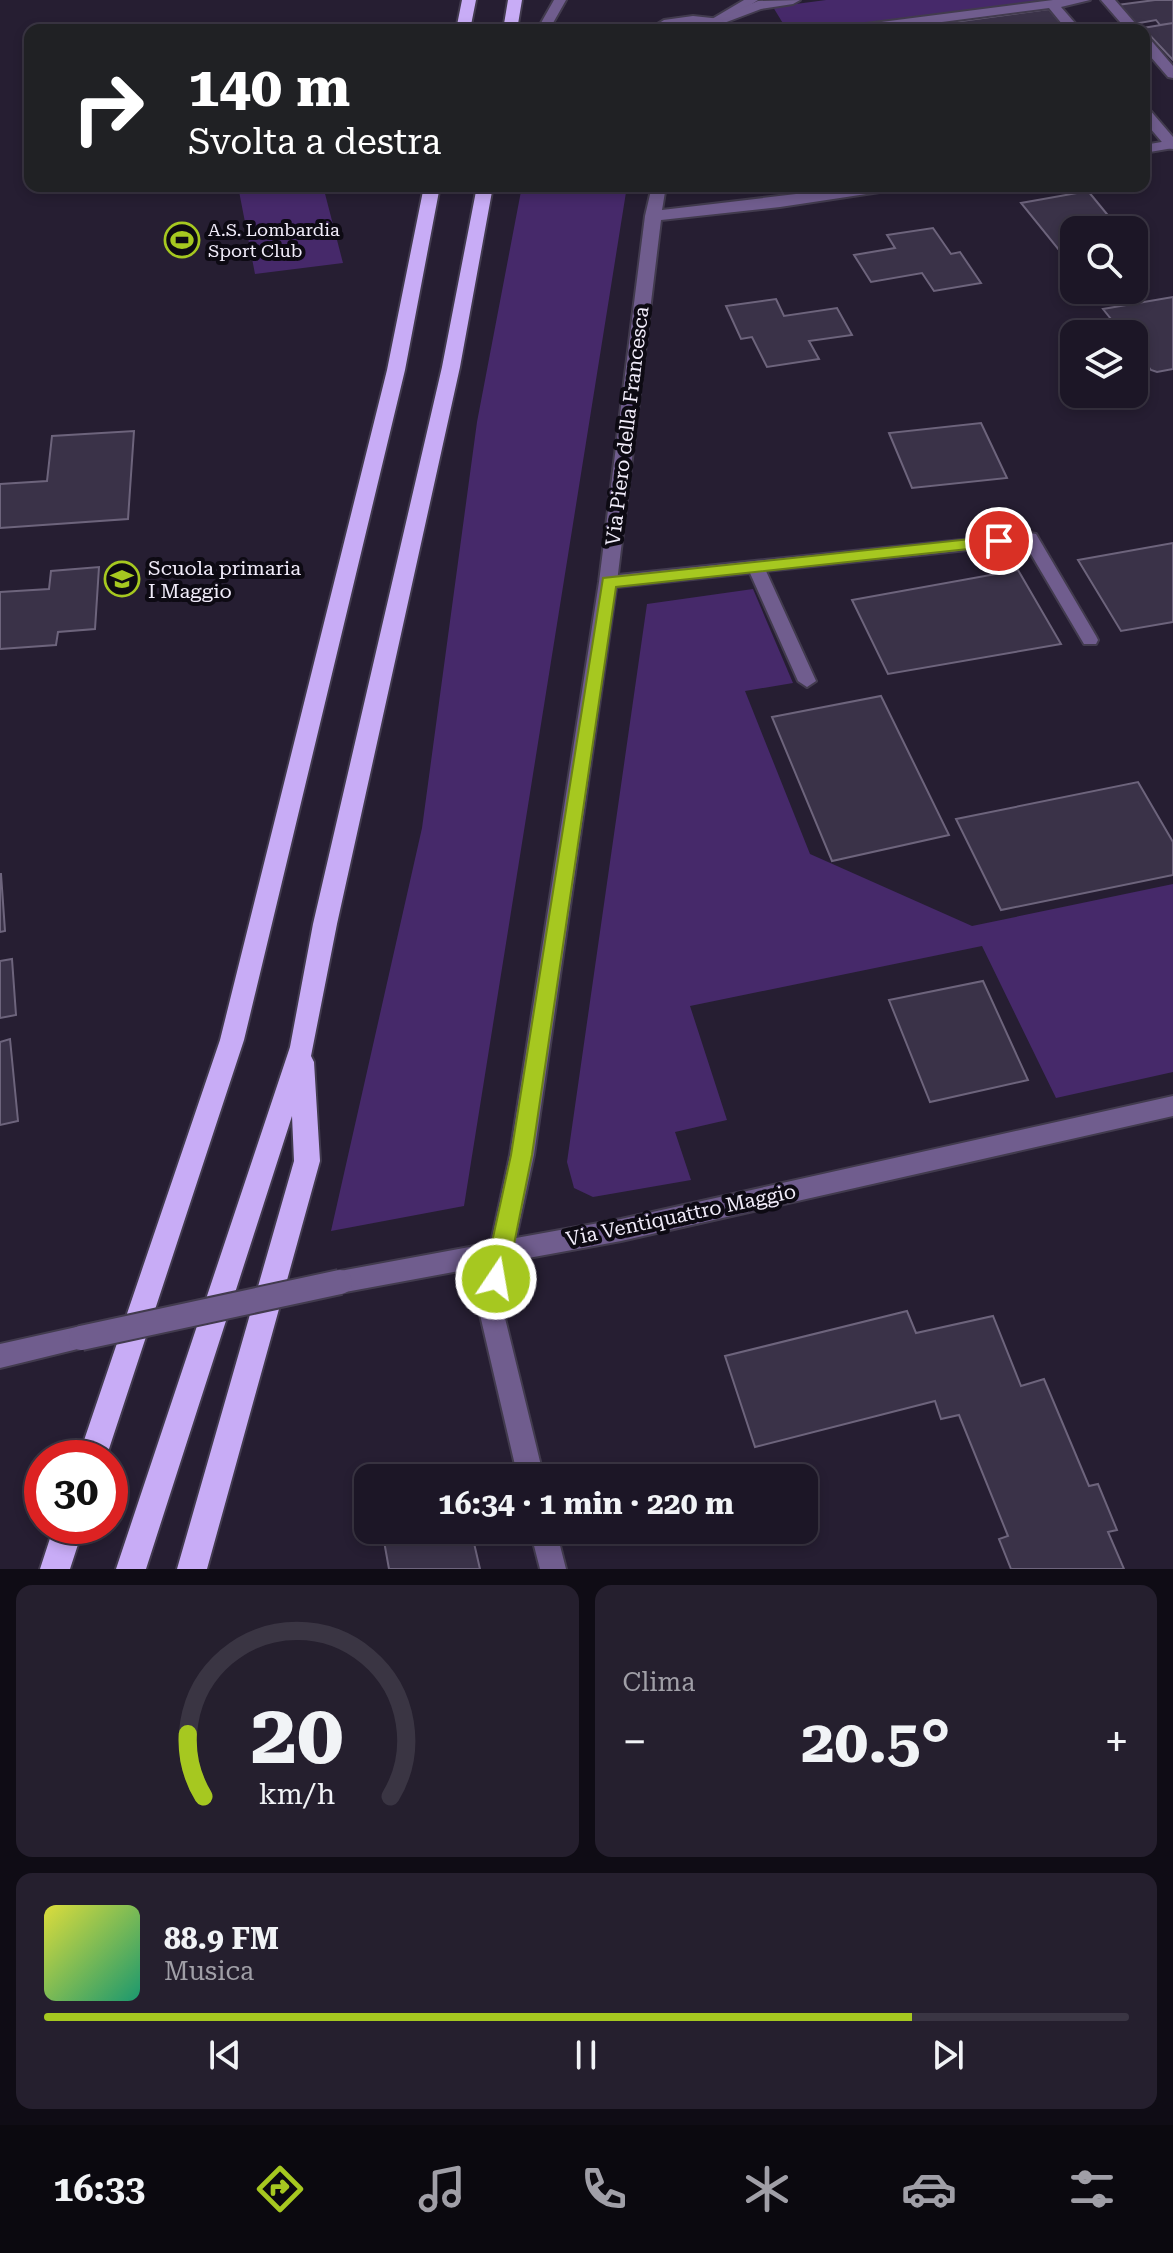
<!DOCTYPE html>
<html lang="it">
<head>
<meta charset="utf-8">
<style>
  :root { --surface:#1c1626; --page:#251f2e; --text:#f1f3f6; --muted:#a09fa7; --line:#3a3543; --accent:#a6c820 }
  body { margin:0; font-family:"Roboto Serif",serif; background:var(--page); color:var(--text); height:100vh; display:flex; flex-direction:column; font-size:30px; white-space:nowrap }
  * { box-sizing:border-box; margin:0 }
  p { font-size:26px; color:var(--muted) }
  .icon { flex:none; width:44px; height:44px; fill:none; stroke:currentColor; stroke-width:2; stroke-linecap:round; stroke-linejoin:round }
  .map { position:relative; height:1569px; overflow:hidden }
  .drawer { display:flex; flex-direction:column; gap:16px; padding:16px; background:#0f0c15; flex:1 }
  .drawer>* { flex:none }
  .banner { position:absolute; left:24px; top:24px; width:1126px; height:168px; border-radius:16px; box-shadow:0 4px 12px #0003,0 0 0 2px var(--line); background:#202124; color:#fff; overflow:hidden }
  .tools { position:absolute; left:1060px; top:216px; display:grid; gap:16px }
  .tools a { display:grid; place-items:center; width:88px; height:88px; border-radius:16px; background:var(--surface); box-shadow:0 4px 12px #0003,0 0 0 2px var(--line); font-size:40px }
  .speed { position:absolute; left:24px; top:1440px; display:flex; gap:16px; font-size:40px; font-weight:700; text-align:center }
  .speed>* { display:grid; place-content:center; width:104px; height:104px; border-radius:50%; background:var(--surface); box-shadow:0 4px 12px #0003,0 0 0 2px var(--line); line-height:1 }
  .speed .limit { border:12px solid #d22; background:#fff; color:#111 }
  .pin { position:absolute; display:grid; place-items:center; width:68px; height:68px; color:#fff; margin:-34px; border:4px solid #fff; border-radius:50%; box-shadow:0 2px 8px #0007 }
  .me { position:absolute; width:88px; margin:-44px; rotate:12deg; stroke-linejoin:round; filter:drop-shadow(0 0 6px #0008) }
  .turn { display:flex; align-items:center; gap:28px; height:168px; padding:0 32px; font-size:36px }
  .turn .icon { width:104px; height:104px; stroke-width:2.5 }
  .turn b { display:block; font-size:56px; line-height:68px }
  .big { font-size:60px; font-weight:700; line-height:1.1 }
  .drawer .tile { flex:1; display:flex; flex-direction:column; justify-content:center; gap:12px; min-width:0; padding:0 28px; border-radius:16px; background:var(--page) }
  .drawer .dial { align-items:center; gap:0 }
  .dial svg { height:208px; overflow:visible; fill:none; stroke:var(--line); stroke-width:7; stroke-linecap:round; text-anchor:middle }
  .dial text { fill:var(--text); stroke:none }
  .song { display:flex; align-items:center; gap:24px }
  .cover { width:96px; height:96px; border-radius:12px; background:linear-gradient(135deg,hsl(60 70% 55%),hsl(160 70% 35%)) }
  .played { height:8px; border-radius:4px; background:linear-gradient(90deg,var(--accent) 80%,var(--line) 80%) }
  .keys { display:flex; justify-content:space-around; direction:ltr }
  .heat { display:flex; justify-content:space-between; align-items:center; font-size:44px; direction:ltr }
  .drawer .tiles { flex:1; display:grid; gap:16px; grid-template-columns:1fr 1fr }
  .tile:last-child { grid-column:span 2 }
  .trip { position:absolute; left:354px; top:1464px; width:464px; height:80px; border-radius:16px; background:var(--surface); box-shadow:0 4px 12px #0003,0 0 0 2px var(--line); font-weight:700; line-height:80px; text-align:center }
  .dock { display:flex; height:128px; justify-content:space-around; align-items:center; background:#0b090f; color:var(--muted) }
  .dock .icon { width:56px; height:56px }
  .dock .current { color:var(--accent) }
  .dock b { font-size:36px; color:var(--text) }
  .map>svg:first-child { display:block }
</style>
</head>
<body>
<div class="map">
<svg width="1173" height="1569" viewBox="0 0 1173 1569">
  <rect width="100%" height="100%" fill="#261e32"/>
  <path fill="#46296a" d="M 826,0 L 1058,0 L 823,30 L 787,30 L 773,7 Z
    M 238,186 L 323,186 L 343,263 L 255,274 Z
    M 522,186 L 627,186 L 464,1206 L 331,1231 L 422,828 L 477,422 Z
    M 753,589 L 793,683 L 745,691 L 810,854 L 972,926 L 1173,884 L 1173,1072 L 1056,1098 L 982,946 L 690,1006 L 727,1120 L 675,1132 L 691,1180 L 593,1197 L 574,1188 L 567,1162 L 647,604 Z"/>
  <path fill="#3a3248" stroke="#6d647c" stroke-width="2" d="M 1155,0 L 1173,0 L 1173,23 L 1160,25 L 1156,20 L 1134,24 L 1117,5 Z
    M 1049,9 L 1067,30 L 895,30 Z
    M 1173,23 L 1173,60 L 1143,28 Z
    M 1088,191 L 1120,230 L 1074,230 L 1074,256 L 1068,257 L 1063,255 L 1021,203 Z
    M 933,228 L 951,254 L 960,252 L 981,283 L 934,291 L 922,273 L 871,282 L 854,255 L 895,248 L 887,235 Z
    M 1173,297 L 1173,369 L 1157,372 L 1151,370 L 1134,348 L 1134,334 L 1123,334 L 1103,309 Z
    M 776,299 L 784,316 L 837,308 L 852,335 L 809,341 L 819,359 L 767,367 L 752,337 L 741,339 L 726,306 Z
    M 981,423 L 1007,478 L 912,488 L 889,433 Z
    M 134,431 L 128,519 L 0,528 L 0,484 L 47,481 L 52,436 Z
    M 1173,543 L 1173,622 L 1121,631 L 1078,560 Z
    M 99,567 L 95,629 L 58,632 L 56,645 L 0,649 L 0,592 L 49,589 L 51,571 Z
    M 1018,570 L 1061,644 L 888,674 L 852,600 Z
    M 881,696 L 949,835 L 832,861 L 772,717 Z
    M 1138,782 L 1173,842 L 1173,875 L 1001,910 L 956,819 Z
    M 1,874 L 5,931 L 0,932 L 0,874 Z
    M 12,959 L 16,1015 L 0,1018 L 0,961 Z
    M 983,981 L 1028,1080 L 930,1102 L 889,1000 Z
    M 10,1039 L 18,1121 L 0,1125 L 0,1042 Z
    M 907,1311 L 916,1333 L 993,1316 L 1021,1386 L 1044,1379 L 1089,1486 L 1098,1484 L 1117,1530 L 1108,1532 L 1124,1569 L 1011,1569 L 999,1539 L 1008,1536 L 959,1415 L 941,1419 L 935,1401 L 755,1447 L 725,1356 Z
    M 382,1530 L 471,1530 L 480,1569 L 389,1569 Z"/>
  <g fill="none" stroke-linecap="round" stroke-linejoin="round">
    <g stroke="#423b4e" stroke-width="4">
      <path id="service" d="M 554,0 L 566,0 L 549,30 L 537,30 Z
        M 744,0 L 758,0 L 720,25 L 712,25 L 712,19 Z
        M 1030,533 L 1036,534 L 1096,636 L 1098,640 L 1096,644 L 1084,644 L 1025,544 L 766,571 L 816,681 L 807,687 L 798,681 L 750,573 L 608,588 L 600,582 L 608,576 Z"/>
    </g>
    <g stroke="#423b4e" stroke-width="4">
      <path id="pedestrian" d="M 800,0 L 793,4 L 761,9 L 716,26 L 709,22 L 758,1 Z
        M 1053,0 L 1090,0 L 1061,7 L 1081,30 L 1067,30 L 1049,8 L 881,30 L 843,30 L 850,26 Z
        M 1101,0 L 1115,0 L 1141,30 L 1127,30 Z
        M 1144,37 L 1149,38 L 1173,66 L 1173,78 L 1168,77 L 1144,49 Z
        M 1144,108 L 1149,109 L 1173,137 L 1173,149 L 1167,148 L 1144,121 Z"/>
    </g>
    <g stroke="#423b4e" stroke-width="4">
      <path id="minor" d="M 693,16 L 721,19 L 731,30 L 693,24 L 648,30 L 664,20 Z
        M 1173,140 L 1173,148 L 1144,153 L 1144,145 Z
        M 652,186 L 666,186 L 662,210 L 864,186 L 900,186 L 893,190 L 780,207 L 661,220 L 617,582 L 534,1155 L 516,1238 L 621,1219 L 1173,1096 L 1173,1116 L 621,1241 L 512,1261 L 502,1306 L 544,1478 L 518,1478 L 478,1306 L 486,1266 L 340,1293 L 331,1290 L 328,1282 L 331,1274 L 340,1271 L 491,1243 L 510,1155 L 599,582 L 645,216 Z
        M 81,1326 L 90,1330 L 93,1338 L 90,1346 L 0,1368 L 0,1344 Z
        M 530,1530 L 556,1530 L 566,1569 L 540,1569 Z"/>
    </g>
    <g stroke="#423b4e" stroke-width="4">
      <path id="trunk" d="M 462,0 L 476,0 L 470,30 L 456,30 Z
        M 508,0 L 522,0 L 517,30 L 503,30 Z
        M 424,186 L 440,186 L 405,370 L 244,1040 L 106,1458 L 78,1458 L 220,1040 L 387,370 Z
        M 477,186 L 493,186 L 460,367 L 337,924 L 311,1056 L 314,1062 L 320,1161 L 207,1569 L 177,1569 L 294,1161 L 292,1116 L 146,1569 L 116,1569 L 290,1047 L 313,924 L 442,367 Z
        M 54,1526 L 84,1526 L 70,1569 L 40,1569 Z"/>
    </g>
    <use href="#service" fill="#705d8e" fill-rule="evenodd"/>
    <use href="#pedestrian" fill="#705d8e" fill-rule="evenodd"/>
    <use href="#minor" fill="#705d8e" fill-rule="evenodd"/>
    <use href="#trunk" fill="#c8acf6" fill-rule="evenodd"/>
    <g stroke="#423b4e" stroke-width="28" stroke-linecap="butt">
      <path id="minor-bridge" d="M 81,1338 L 340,1282"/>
    </g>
    <use href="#minor-bridge" stroke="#705d8e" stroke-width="24"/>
  </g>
  <path fill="#a6c820" stroke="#6c8215" stroke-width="2" d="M 999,536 L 1008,541 L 1005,545 L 616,587 L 532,1155 L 507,1279 L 503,1286 L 496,1289 L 488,1286 L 484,1279 L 511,1155 L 603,578 Z"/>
  <defs>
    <g id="stadium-ring" transform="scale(1.8)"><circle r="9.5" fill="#0d0a13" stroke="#a6c820" stroke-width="1.5"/><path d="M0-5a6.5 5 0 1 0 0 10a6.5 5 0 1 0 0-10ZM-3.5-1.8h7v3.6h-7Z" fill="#a6c820"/></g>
    <g id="school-ring" transform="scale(1.8)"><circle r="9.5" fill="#0d0a13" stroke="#a6c820" stroke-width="1.5"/><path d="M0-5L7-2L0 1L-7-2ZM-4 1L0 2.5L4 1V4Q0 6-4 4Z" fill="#a6c820"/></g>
  </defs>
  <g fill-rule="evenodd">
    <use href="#stadium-ring" x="182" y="240"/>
    <use href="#school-ring" x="122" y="579"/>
  </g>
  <g text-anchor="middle" stroke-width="8" stroke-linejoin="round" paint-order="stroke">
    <g font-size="18" fill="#f1ecfa" stroke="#0d0a13" text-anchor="start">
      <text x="208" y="236">A.S. Lombardia<tspan x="208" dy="21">Sport Club</tspan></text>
    </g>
    <g font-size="20" fill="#f1ecfa" stroke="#0d0a13">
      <text transform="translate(627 426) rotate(-83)" y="7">Via Piero della Francesca</text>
      <text transform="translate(681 1215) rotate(-12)" y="7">Via Ventiquattro Maggio</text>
    </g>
    <g font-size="20" fill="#f1ecfa" stroke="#0d0a13" text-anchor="start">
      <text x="148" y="575">Scuola primaria<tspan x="148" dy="23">I Maggio</tspan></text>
    </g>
  </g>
</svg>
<div class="tools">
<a><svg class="icon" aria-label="search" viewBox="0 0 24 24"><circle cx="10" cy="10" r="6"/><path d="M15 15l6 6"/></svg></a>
<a><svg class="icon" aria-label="layers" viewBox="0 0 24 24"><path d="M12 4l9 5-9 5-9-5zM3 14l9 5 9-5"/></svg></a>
</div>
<div class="speed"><div class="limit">30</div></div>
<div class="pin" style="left:999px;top:541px;background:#d93025"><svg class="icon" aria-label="arrive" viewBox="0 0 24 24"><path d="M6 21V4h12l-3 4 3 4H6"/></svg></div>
<svg class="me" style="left:496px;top:1279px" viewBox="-20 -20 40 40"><circle r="17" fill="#a6c820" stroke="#fff" stroke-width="3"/><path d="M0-11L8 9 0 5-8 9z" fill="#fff"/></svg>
<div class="trip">16:34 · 1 min · 220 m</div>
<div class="banner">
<div class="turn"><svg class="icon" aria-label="right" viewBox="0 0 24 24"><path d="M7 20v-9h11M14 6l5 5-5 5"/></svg><div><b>140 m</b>Svolta a destra</div></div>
</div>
</div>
<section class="drawer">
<div class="tiles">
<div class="tile dial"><svg viewBox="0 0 100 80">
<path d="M14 69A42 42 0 1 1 86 69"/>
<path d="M14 69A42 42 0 0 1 8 45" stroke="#a6c820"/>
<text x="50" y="56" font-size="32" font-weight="700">20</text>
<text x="50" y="72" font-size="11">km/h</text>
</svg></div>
<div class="tile"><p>Clima</p>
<div class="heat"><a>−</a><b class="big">20.5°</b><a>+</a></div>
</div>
<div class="tile">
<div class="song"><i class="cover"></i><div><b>88.9 FM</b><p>Musica</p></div></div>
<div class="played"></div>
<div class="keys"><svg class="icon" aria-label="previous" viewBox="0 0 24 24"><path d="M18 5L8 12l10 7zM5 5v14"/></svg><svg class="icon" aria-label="pause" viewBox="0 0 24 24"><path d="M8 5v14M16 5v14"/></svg><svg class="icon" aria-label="next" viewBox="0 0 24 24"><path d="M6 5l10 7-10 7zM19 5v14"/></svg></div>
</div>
</div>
</section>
<nav class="dock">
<b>16:33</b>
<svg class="icon current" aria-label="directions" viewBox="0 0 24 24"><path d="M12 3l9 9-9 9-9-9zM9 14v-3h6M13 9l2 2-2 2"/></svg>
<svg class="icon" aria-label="music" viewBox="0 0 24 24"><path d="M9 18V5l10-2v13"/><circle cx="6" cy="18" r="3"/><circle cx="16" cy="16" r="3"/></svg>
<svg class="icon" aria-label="phone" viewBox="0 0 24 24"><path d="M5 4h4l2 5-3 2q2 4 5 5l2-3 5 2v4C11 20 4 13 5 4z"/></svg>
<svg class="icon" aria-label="climate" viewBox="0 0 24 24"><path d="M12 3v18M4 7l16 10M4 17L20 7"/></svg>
<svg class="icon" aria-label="car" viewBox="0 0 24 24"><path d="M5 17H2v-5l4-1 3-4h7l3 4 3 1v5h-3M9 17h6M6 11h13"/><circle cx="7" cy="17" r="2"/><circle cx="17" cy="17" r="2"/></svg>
<svg class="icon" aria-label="filters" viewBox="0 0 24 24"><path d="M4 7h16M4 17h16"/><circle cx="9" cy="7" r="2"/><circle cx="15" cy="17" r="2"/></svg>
</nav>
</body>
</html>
